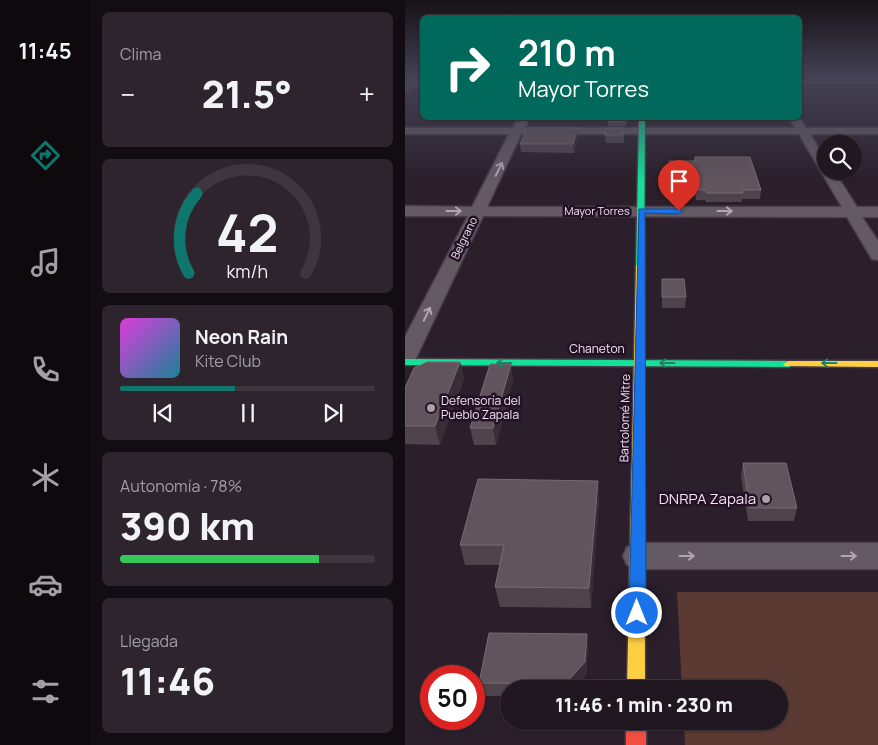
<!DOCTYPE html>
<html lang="es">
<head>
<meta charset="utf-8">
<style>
  :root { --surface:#201720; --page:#2d242d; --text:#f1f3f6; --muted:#a29fa5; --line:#3d363e; --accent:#0f766e }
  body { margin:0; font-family:Manrope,sans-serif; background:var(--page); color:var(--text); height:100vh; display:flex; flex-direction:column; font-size:19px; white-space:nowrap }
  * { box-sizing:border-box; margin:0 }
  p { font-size:16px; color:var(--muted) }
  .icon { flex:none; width:28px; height:28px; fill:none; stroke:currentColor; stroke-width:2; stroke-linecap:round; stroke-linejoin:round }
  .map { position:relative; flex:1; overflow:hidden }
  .details { display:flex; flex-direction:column; gap:12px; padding:12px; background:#120d12; width:315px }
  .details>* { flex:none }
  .top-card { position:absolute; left:15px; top:15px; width:382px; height:105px; border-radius:8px; box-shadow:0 1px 4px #0004,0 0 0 1px var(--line); background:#00695c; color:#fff; overflow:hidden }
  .fabs { position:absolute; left:412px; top:135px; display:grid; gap:10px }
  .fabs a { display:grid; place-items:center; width:45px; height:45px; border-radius:50%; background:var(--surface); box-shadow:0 1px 4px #0004,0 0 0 1px var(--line); font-size:25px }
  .speed { position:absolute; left:15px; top:665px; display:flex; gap:10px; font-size:25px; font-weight:700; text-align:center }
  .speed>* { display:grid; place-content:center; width:65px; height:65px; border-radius:50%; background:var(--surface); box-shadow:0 1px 4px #0004,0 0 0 1px var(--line); line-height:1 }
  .speed .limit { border:8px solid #d22; background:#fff; color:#111 }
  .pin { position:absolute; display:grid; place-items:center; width:42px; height:42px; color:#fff; margin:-51px -21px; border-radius:50% 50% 50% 0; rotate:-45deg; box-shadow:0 0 5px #0007 }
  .pin .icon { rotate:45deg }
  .me { position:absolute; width:55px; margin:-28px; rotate:0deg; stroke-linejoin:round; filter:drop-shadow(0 0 4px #0008) }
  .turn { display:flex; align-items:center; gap:18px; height:105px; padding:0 15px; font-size:22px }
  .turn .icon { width:65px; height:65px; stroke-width:2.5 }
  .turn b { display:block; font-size:35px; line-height:42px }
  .big { font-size:38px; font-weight:800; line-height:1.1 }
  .details .tile { flex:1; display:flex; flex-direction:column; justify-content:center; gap:8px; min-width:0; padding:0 18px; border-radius:8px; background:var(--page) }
  .details .dial { align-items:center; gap:0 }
  .dial svg { height:130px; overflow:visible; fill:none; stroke:var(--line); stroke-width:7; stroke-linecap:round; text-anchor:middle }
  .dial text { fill:var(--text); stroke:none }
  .song { display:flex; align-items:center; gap:15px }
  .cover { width:60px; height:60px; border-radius:8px; background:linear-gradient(135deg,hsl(300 70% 55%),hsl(190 70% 35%)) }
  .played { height:5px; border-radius:2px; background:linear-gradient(90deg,var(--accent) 45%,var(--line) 45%) }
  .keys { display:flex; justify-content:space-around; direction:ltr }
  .heat { display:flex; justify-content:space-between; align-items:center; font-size:28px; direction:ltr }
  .charge { height:8px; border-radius:4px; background:linear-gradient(90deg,#34c759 78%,var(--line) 0) }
  .trip { position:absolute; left:95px; top:680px; width:288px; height:50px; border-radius:25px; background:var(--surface); box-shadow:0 1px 4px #0004,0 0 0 1px var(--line); font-weight:800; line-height:50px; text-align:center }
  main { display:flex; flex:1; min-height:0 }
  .tab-bar { display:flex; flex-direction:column; width:90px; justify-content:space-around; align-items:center; background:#0d090d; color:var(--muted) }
  .tab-bar .icon { width:35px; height:35px }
  .tab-bar .current { color:var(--accent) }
  .tab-bar b { font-size:22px; color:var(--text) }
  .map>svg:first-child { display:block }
</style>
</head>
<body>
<main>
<nav class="tab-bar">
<b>11:45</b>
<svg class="icon current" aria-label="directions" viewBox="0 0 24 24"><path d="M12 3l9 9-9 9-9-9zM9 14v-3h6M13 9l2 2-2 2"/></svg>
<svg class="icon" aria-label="music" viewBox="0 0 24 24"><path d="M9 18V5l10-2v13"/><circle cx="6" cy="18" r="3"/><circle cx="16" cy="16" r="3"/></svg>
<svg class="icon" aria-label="phone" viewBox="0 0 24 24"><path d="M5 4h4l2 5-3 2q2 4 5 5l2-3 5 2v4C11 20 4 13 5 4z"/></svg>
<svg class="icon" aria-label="climate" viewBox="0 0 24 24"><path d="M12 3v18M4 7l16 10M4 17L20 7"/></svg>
<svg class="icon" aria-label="car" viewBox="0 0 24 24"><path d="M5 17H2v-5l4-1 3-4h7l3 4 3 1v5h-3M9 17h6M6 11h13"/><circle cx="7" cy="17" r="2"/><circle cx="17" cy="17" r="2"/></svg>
<svg class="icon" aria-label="filters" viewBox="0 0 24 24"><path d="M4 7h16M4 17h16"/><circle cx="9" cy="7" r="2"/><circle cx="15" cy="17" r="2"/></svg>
</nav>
<section class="details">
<div class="tile"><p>Clima</p>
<div class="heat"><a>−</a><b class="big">21.5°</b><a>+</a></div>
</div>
<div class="tile dial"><svg viewBox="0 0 100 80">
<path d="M14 69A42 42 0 1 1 86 69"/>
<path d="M14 69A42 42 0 0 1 19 20" stroke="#0f766e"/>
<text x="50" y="56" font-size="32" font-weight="700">42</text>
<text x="50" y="72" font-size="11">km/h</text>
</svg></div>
<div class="tile">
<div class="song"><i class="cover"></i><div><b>Neon Rain</b><p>Kite Club</p></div></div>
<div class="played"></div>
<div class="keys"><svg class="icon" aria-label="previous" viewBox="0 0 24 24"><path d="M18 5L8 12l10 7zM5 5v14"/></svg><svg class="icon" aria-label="pause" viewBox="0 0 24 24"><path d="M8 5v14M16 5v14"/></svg><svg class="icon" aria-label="next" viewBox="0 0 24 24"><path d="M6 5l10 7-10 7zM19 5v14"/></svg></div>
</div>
<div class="tile"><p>Autonomía · 78%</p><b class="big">390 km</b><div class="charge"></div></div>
<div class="tile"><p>Llegada</p><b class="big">11:46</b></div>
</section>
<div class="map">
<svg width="473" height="745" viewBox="0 0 473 745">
  <rect width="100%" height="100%" fill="#2a1f2a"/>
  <path fill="#5a3a33" d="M 272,592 L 473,592 L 473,745 L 280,745 L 279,721 L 374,721 L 374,689 L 277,689 Z"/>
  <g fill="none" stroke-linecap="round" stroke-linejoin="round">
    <g stroke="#473d47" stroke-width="3">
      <path id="street" d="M 9,79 L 14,82 L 0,93 L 0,85 Z
        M 113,118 L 124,119 L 120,128 L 390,128 L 386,122 L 392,119 L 396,120 L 401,128 L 473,128 L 473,134 L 405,134 L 421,160 L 421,171 L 429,171 L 452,207 L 473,207 L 473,217 L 457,217 L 473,241 L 473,260 L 467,259 L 442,217 L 78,216 L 11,358 L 8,363 L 0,365 L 0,337 L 63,216 L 0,216 L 0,206 L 67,207 L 104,134 L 0,134 L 0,128 L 108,128 ZM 116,134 L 394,134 L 437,207 L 82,207 Z
        M 233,543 L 473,543 L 473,569 L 233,569 L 222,565 L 218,556 L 222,547 Z"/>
    </g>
    <g stroke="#473d47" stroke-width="3">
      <path id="fast" d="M 0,81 L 18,81 L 18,83 L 0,83 Z
        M 234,118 L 240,118 L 239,266 L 235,269 L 231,266 Z
        M 0,359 L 384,361 L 390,364 L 384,367 L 0,365 Z"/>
    </g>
    <g stroke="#473d47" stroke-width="3">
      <path id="slow" d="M 395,81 L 473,81 L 473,83 L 395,83 Z
        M 235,263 L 239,266 L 240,689 L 222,689 L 231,266 Z
        M 384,361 L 473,361 L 473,367 L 380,366 L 378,364 Z"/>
    </g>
    <g stroke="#473d47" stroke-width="3">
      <path id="jam" d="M 221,721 L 241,721 L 241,745 L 221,745 Z"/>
    </g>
    <use href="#street" fill="#635a63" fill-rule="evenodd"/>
    <use href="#fast" fill="#16e098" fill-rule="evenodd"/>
    <use href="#slow" fill="#ffcf43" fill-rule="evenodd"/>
    <use href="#jam" fill="#f24e42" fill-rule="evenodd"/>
  </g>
  <path fill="#4f434c" d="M 222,118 L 221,126 L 203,126 L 203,122 Z
    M 173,128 L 173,136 L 169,153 L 116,152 L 115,144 Z
    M 219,128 L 219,143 L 201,143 L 200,135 Z
    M 290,157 L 356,190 L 355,199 L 337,199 L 337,202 L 301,202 L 300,200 L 291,200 L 290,194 L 266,194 L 264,170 L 264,161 L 289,161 Z
    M 257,279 L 281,297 L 280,308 L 257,308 Z
    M 55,362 L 59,379 L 35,445 L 0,444 L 0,388 Z
    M 106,364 L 108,380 L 91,445 L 69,445 L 65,428 Z
    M 338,463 L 392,508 L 389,521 L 343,521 L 336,476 Z
    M 194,501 L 186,608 L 95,607 L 90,587 L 95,565 L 60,565 L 55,545 Z
    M 183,647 L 181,675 L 169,689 L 104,689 L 104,696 L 78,696 L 74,683 Z"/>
  <path fill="#392d37" d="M 173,128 L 173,136 L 169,153 L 168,144 Z
    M 55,362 L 59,379 L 35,445 L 30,426 Z
    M 106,364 L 108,380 L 91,445 L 88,428 Z
    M 193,481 L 194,501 L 186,608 L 184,588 Z
    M 182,634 L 183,647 L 181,675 L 169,689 L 161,689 L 160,684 Z"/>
  <path fill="#61545d" stroke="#786b75" d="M 204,118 L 221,118 L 221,122 L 203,122 Z
    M 122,128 L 173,128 L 168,144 L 115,144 Z
    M 201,128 L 219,128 L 218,135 L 200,135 Z
    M 290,157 L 345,157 L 356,190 L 337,190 L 338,193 L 302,193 L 301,190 L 292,190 L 290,185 L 266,185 L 264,161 L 290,161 Z
    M 257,279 L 279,279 L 281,297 L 257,297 Z
    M 22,362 L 55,362 L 30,426 L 0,426 L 0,388 L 9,368 Z
    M 85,364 L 106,364 L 88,428 L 65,428 Z
    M 338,463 L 381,463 L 392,508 L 345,508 Z
    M 73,479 L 193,481 L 184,588 L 90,587 L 99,545 L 55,545 Z
    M 84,633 L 182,634 L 180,662 L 160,684 L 74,683 Z"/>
  <defs><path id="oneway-shaft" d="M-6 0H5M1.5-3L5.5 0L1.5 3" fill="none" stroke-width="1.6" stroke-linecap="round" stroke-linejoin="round" transform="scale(1.25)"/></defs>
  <g stroke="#b2a6b2">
    <use href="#oneway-shaft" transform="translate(94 169) rotate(-64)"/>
    <use href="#oneway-shaft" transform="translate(49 211)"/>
    <use href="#oneway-shaft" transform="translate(320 211)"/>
    <use href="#oneway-shaft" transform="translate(22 314) rotate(-64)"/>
    <use href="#oneway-shaft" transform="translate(282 556)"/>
    <use href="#oneway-shaft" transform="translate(444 556)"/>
  </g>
  <g stroke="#1d8364">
    <use href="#oneway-shaft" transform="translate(99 363) rotate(-180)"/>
    <use href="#oneway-shaft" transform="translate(262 363) rotate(-180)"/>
    <use href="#oneway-shaft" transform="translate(424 363) rotate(-180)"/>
  </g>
  <linearGradient id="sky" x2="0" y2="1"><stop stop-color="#171117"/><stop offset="0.43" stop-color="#444255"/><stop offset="1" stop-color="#444255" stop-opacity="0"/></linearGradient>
  <rect width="473" height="183" fill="url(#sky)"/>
  <path fill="#1a73e8" stroke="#114b97" d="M 234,209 L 274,209 L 278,211 L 274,214 L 240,213 L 241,613 L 238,618 L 232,621 L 226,618 L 224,613 Z"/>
  <g fill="#ac9fac" stroke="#251125" stroke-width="2">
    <circle cx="26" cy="408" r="5"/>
    <circle cx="361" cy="499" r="5"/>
  </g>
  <g text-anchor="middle" stroke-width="5" stroke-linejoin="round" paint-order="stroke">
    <g font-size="11" fill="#f2e4f2" stroke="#251125">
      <text x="192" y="215">Mayor Torres</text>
      <text transform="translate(59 238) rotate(-64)" y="4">Belgrano</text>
    </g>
    <g font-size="12" fill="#f2e4f2" stroke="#251125">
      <text x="192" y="353">Chaneton</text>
      <text transform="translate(220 418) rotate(-89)" y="4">Bartolomé Mitre</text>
    </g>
    <g font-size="12" fill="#f2e4f2" stroke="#251125" text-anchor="start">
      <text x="36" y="405">Defensoría del<tspan x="36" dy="14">Pueblo Zapala</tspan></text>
    </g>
    <g font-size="15" fill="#f2e4f2" stroke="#251125" text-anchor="end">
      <text x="351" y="504">DNRPA Zapala</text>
    </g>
  </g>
</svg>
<div class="fabs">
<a><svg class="icon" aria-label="search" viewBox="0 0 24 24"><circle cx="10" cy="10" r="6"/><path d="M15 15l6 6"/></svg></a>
</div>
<div class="speed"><div class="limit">50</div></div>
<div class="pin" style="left:274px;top:211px;background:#d93025"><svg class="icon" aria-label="arrive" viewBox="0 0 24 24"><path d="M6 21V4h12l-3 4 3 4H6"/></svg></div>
<svg class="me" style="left:232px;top:613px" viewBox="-20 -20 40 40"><circle r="17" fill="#1a73e8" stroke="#fff" stroke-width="3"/><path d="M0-11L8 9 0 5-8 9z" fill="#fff"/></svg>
<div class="trip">11:46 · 1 min · 230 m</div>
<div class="top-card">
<div class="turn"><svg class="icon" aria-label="right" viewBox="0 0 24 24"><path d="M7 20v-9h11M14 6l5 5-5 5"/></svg><div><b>210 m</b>Mayor Torres</div></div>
</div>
</div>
</main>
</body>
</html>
